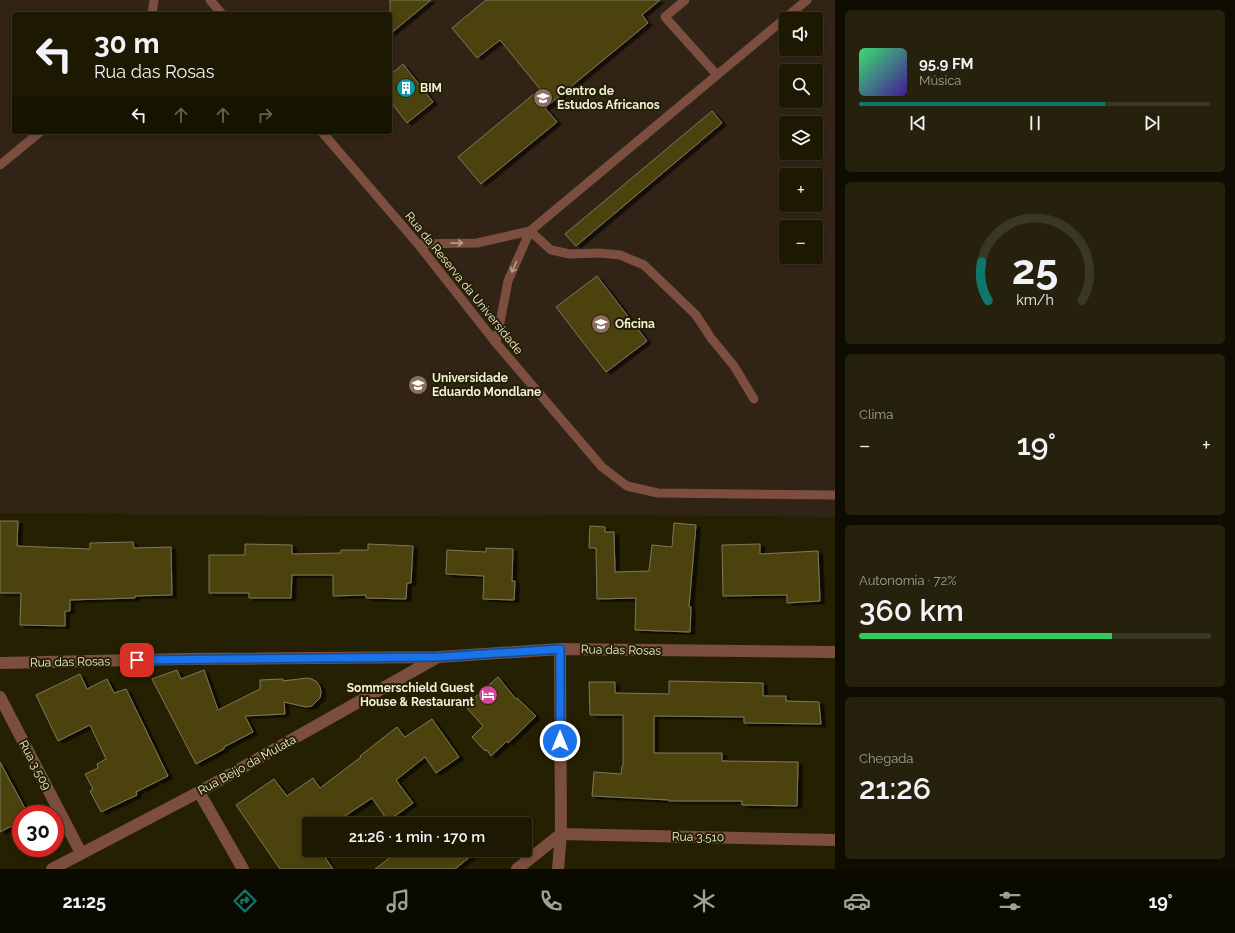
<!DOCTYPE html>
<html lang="pt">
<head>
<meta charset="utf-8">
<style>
  :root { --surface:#1c1802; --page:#25210c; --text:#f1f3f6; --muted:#a0a099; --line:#3a3724; --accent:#0f766e }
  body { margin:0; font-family:Raleway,sans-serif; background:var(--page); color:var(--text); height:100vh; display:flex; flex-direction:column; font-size:15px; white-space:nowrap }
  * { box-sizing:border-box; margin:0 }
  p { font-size:13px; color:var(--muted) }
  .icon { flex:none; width:22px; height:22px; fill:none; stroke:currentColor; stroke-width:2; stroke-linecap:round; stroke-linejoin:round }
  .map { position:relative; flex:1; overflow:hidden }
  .details { display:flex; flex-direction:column; gap:10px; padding:10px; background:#0f0d01; width:400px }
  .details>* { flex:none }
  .guide { position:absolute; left:12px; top:12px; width:380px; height:122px; border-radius:4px; box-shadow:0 2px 6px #0003,0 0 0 1px var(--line); background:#1c1802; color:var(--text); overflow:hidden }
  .tools { position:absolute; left:779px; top:12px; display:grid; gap:8px }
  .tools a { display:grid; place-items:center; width:44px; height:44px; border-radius:4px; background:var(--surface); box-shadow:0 2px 6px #0003,0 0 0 1px var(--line); font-size:20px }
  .speed { position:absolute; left:12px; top:805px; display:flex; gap:8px; font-size:20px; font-weight:700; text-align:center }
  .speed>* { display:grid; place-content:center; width:52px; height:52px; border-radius:50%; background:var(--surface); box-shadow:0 2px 6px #0003,0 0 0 1px var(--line); line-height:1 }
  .speed .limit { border:6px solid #d22; background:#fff; color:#111 }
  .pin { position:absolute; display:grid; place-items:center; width:34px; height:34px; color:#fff; margin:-17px; border-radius:8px; box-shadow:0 2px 6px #0006 }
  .me { position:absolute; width:44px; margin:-22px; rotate:0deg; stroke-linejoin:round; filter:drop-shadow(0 0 3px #0008) }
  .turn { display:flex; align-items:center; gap:14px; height:84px; padding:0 16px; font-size:18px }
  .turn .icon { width:52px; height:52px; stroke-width:2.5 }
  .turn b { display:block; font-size:28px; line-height:34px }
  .lanes { display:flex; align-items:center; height:38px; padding:0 16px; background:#0003; justify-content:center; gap:20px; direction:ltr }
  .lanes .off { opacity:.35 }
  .big { font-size:30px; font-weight:600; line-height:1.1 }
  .details .widget { flex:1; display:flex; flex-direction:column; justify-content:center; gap:6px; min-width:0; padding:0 14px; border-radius:6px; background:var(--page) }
  .details .dial { align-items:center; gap:0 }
  .dial svg { height:104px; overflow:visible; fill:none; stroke:var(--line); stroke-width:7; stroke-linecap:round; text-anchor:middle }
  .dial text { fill:var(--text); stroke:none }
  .song { display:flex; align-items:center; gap:12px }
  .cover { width:48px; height:48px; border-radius:6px; background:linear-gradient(135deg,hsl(140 70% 55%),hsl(260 70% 35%)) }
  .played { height:4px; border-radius:2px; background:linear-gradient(90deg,var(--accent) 70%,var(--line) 70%) }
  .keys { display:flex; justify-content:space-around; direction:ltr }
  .heat { display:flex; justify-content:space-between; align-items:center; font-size:22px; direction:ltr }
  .charge { height:6px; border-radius:3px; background:linear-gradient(90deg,#34c759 72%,var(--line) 0) }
  .trip { position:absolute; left:302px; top:817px; width:230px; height:40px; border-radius:4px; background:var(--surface); box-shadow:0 2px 6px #0003,0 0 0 1px var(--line); font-weight:600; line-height:40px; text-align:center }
  .tab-bar { display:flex; height:64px; justify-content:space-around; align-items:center; background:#0b0a01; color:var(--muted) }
  .tab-bar .icon { width:28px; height:28px }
  .tab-bar .active { color:var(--accent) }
  .tab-bar b { font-size:18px; color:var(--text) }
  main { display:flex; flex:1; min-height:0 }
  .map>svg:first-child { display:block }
</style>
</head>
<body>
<main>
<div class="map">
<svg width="835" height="869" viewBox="0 0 835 869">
  <defs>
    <filter id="shadow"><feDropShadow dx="4.5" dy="2.5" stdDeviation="0" flood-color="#0009"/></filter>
  </defs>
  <rect width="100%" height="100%" fill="#252002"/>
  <path fill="#312417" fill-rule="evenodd" d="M 0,0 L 835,0 L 835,517 L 616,515 L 337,516 L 0,513 ZM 14,14 L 390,14 L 390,132 L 14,132 ZM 786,19 L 816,19 L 816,49 L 786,49 ZM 786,71 L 816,71 L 816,101 L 786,101 ZM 786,123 L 816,123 L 816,153 L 786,153 ZM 786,175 L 816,175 L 816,205 L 786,205 ZM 786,227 L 816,227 L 816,257 L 786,257 Z"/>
  <path fill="#4b4210" stroke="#7f7959" filter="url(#shadow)" d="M 390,0 L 431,0 L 390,34 Z
    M 486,0 L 660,0 L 642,15 L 648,23 L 545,108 L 557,122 L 481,184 L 458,157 L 540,89 L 500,40 L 477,58 L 452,28 Z
    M 403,64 L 433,102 L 407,123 L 390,101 L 390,75 Z
    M 712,111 L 722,123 L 576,246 L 565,234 Z
    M 597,276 L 647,341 L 606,372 L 556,307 Z
    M 0,521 L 18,521 L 17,546 L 90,549 L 90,543 L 133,542 L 134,548 L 171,547 L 172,595 L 135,596 L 135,598 L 70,600 L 70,611 L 65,611 L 65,626 L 20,625 L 21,593 L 0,593 Z
    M 674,523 L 696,525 L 689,607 L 691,607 L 690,632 L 635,630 L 636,598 L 597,599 L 596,548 L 589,548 L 590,526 L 605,527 L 605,532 L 614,532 L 615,572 L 649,571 L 652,545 L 672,547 Z
    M 245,544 L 292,545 L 292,554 L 341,553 L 341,550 L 368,550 L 368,544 L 413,546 L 411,583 L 407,583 L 406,599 L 366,598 L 366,595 L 333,596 L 333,575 L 292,575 L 291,598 L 249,598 L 249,593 L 209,593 L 209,555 L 245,555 Z
    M 760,544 L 760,554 L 818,551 L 820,601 L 787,603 L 787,595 L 723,596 L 722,545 Z
    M 486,548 L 513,549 L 512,581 L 515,581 L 514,600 L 483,599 L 484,576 L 446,574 L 447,550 L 486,552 Z
    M 177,670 L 181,679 L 204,670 L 218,710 L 260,689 L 260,680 L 283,679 L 283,681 L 307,678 L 312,679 L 317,682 L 320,687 L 321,692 L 320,698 L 312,706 L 306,707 L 284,702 L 285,714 L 245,716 L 253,732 L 224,747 L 224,749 L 196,764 L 152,679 Z
    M 80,674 L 87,689 L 107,679 L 114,693 L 126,689 L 168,776 L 136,792 L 137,795 L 101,812 L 90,791 L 93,789 L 85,774 L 98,768 L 97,764 L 106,759 L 90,725 L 58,741 L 36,695 Z
    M 498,677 L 516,699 L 517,698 L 536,716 L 508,743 L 507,741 L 491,756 L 487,750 L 485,751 L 472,737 L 483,726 L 465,706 Z
    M 669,681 L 763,683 L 763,696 L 786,696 L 786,701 L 819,702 L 821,724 L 744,723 L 744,717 L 654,716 L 654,753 L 722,753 L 722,761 L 798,762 L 797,806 L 742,805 L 742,801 L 669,801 L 669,800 L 592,796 L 594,772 L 621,774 L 622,766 L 623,766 L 623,715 L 590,715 L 589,682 L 615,682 L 615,693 L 669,694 Z
    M 432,719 L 459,757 L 436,773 L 425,757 L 396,780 L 413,803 L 388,821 L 372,798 L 333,824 L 302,824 L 309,834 L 309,850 L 320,850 L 333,869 L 280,869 L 236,805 L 274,779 L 287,796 L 313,778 L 320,788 L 361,757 L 360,756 L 397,727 L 405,737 Z
    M 0,762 L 28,814 L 21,814 L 21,821 L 0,832 Z
    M 400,850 L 466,850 L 471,856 L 455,869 L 375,869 Z"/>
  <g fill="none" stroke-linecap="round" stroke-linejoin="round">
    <path stroke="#7b4e3f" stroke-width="9" d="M 210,0 L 222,14
      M 685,0 L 665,17 L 717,75
      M 152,14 L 154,0
      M 322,132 L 418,244 L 496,343 L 602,467 L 627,486 L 658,493 L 835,495
      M 0,165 L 40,132
      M 530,231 L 551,250 L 570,254 L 599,253 L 620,255 L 644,265 L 696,315 L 711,338 L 734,366 L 754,399
      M 418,244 L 477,243 L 530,231
      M 496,343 L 508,281 L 530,231 L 807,0"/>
    <path stroke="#7b4e3f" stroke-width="12" d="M 0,663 L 183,659 L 439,657 L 560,649 L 835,652
      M 0,697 L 81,853
      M 199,792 L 243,869
      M 52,869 L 199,792 L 438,657
      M 517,869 L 561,834 L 835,840
      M 558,869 L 561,834 L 560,649"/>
  </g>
  <defs><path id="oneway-shaft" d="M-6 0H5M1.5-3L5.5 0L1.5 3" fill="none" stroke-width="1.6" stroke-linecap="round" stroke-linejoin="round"/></defs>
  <g stroke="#b69e8e">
    <use href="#oneway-shaft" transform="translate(457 243) rotate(-1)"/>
    <use href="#oneway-shaft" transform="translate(514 267) rotate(114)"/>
  </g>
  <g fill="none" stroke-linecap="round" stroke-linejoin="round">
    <g stroke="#114b97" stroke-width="10">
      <path id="route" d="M 137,660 L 439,657 L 560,649 L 560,741"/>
    </g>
    <use href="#route" stroke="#1a73e8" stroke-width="7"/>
  </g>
  <defs>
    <g id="building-disc" transform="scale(1)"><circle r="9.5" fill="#0f9aa8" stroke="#252002"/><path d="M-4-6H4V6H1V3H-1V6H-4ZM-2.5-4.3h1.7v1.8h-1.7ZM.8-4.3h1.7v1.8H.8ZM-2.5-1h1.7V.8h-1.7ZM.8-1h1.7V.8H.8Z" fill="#fff"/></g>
    <g id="university-disc" transform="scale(1)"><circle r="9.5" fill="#8d6e63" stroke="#252002"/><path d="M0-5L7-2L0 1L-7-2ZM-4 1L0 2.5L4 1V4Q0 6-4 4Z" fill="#fff"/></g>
    <g id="hotel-disc" transform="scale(1)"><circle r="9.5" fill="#d1479c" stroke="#252002"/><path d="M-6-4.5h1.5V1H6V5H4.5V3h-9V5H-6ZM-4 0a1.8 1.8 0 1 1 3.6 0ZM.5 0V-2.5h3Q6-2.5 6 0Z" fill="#fff"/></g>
  </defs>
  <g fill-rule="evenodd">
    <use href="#building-disc" x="406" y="88"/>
    <use href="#university-disc" x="543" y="98"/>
    <use href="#university-disc" x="601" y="324"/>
    <use href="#university-disc" x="418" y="385"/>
    <use href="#hotel-disc" x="488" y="695"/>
  </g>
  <g text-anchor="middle" stroke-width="4" stroke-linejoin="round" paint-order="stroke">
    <g font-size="12" font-weight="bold" fill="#f2efde" stroke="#252002" text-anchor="start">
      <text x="420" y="92">BIM</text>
      <text x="557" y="95">Centro de<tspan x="557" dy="14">Estudos Africanos</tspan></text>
      <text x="615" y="328">Oficina</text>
      <text x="432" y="382">Universidade<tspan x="432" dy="14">Eduardo Mondlane</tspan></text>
      <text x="474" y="692" text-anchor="end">Sommerschield Guest<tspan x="474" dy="14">House &amp; Restaurant</tspan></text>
    </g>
    <g font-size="12" fill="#f2efde" stroke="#252002">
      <text transform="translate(464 283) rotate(51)" y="4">Rua da Reserva da Universidade</text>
      <text transform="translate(621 650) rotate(1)" y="4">Rua das Rosas</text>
      <text transform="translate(70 662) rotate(-1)" y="4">Rua das Rosas</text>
      <text transform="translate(35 765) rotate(62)" y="4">Rua 3.509</text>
      <text transform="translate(247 765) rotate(-29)" y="4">Rua Beijo da Mulata</text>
      <text transform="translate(698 837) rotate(1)" y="4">Rua 3.510</text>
    </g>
  </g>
</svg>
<div class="tools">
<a><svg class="icon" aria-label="sound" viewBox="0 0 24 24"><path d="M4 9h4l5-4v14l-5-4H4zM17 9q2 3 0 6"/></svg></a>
<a><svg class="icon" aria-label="search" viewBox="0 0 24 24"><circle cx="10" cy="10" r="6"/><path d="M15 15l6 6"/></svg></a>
<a><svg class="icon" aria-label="layers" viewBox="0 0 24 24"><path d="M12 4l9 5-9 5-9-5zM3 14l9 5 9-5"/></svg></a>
<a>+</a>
<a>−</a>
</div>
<div class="speed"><div class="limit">30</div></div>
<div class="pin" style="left:137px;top:660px;background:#d93025"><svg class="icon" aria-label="arrive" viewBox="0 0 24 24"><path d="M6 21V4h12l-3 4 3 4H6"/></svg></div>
<svg class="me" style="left:560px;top:741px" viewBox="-20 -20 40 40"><circle r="17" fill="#1a73e8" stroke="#fff" stroke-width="3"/><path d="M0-11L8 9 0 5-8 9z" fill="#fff"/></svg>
<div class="trip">21:26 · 1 min · 170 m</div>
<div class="guide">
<div class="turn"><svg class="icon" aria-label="left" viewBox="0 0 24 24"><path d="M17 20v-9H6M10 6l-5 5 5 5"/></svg><div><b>30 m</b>Rua das Rosas</div></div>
<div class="lanes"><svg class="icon" aria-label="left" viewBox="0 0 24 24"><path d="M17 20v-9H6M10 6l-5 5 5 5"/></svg><svg class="icon off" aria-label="ahead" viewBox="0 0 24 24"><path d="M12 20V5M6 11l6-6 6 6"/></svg><svg class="icon off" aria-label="ahead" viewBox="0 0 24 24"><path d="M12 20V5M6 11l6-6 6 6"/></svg><svg class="icon off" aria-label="right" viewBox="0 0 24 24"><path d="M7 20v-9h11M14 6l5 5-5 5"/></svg></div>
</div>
</div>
<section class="details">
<div class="widget">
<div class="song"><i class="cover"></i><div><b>95.9 FM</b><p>Música</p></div></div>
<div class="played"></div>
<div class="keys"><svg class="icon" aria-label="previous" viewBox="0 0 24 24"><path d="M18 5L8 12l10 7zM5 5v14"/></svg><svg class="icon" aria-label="pause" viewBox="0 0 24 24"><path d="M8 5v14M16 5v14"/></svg><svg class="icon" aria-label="next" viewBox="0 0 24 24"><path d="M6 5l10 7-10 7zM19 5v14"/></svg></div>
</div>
<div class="widget dial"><svg viewBox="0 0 100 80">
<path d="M14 69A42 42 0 1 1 86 69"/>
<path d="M14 69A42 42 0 0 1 9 39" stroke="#0f766e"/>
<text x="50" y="56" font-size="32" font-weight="700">25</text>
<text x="50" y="72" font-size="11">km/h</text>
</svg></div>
<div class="widget"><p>Clima</p>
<div class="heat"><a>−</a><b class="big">19°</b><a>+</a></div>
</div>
<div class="widget"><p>Autonomia · 72%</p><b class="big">360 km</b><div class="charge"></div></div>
<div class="widget"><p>Chegada</p><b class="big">21:26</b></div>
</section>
</main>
<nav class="tab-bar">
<b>21:25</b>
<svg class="icon active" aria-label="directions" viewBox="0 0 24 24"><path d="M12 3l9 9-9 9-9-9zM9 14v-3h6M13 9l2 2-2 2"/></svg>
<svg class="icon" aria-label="music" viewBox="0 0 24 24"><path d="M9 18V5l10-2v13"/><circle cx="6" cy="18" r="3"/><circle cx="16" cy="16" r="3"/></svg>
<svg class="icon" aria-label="phone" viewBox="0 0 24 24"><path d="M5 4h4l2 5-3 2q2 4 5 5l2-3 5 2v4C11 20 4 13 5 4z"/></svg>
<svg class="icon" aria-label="climate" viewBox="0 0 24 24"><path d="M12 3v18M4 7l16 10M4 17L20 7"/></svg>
<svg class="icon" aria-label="car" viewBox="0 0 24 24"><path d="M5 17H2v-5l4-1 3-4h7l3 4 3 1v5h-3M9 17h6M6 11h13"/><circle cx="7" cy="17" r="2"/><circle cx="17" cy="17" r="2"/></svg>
<svg class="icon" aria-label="filters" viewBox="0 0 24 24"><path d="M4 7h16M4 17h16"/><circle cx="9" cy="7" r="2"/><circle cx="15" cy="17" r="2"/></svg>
<b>19°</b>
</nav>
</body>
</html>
